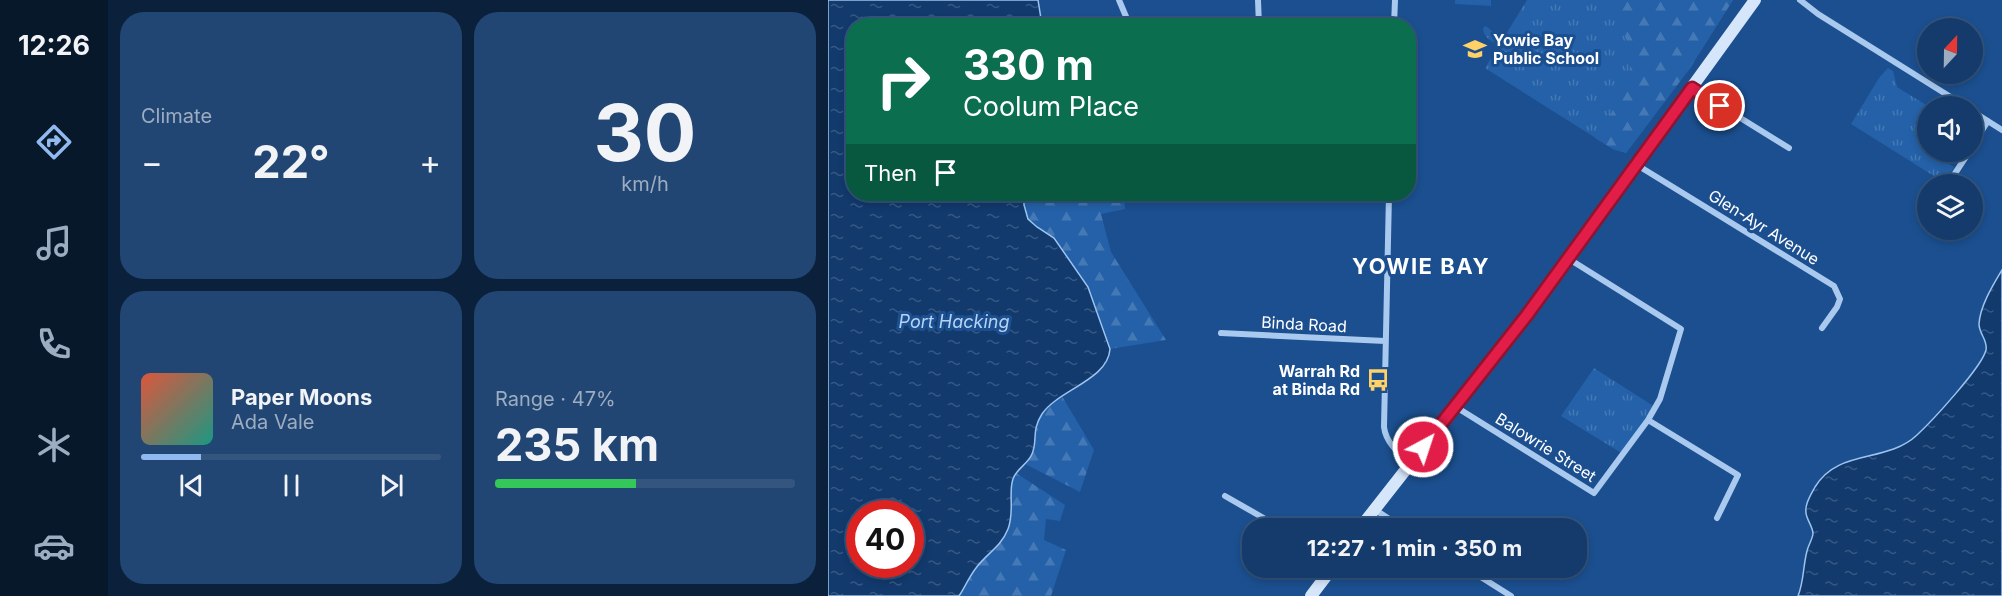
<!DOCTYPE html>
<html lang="en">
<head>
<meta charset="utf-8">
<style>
  :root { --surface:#143b6b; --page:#214673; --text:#f1f3f6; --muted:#9dadc1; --line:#33557e; --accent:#90b9f0 }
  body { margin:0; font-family:Inter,sans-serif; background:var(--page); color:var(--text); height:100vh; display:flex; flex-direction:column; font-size:22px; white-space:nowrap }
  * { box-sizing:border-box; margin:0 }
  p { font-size:20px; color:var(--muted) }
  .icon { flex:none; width:33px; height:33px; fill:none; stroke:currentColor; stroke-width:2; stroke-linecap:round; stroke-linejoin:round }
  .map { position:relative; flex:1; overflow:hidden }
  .sheet { display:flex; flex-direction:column; gap:12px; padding:12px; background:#0b203b; width:720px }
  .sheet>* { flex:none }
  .banner { position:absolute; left:18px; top:18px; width:570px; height:183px; border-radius:24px; box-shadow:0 3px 9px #0003,0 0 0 2px var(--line); background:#0b6e4f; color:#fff; overflow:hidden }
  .needle { width:39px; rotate:22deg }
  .controls { position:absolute; left:1089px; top:18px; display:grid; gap:12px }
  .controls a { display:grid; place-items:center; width:66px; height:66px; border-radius:50%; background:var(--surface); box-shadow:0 3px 9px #0003,0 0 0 2px var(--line); font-size:30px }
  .speed { position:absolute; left:18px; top:500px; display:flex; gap:12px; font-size:30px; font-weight:700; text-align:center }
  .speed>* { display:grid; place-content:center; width:78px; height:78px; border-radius:50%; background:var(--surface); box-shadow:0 3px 9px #0003,0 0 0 2px var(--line); line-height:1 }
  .speed .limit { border:9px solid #d22; background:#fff; color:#111 }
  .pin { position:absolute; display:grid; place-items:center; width:51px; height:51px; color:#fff; margin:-26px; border:3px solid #fff; border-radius:50%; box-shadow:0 2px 6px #0007 }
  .me { position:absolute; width:66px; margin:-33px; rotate:40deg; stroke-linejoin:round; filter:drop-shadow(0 0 4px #0008) }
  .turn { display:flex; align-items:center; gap:21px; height:126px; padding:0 18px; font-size:27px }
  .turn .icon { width:78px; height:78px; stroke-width:2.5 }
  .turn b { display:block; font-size:42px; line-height:51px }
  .then { display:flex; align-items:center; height:57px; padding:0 18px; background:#0003; gap:12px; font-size:22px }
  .big { font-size:45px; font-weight:700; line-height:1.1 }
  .sheet .widget { flex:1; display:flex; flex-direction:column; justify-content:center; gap:9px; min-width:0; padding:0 21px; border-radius:24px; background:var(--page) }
  .sheet .dial { align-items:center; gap:0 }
  .dial b { font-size:78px; line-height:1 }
  .song { display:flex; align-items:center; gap:18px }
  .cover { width:72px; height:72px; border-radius:9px; background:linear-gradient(135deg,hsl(10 70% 55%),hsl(170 70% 35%)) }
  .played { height:6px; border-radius:3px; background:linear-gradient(90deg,var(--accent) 20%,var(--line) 20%) }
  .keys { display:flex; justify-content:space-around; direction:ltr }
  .heat { display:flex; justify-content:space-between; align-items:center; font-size:33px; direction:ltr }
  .charge { height:9px; border-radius:4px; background:linear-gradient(90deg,#34c759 47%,var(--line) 0) }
  .sheet .tiles { flex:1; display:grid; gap:12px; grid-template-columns:repeat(2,1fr) }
  .trip { position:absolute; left:414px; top:518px; width:345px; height:60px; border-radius:24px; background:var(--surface); box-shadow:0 3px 9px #0003,0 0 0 2px var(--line); font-weight:700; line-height:60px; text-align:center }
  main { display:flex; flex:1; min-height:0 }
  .tabs { display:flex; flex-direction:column; width:108px; justify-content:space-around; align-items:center; background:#08182b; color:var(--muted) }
  .tabs .icon { width:42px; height:42px }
  .tabs .on { color:var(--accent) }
  .tabs b { font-size:27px; color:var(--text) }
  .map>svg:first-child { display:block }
</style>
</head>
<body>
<main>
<nav class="tabs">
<b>12:26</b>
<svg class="icon on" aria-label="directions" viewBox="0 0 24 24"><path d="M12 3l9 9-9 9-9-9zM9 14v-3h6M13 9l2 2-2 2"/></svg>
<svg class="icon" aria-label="music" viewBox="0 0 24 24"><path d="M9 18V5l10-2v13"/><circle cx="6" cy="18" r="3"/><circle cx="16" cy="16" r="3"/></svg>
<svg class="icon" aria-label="phone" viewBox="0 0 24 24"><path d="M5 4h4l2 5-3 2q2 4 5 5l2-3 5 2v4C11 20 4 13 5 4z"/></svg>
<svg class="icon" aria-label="climate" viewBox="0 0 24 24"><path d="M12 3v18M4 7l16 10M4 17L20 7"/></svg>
<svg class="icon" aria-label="car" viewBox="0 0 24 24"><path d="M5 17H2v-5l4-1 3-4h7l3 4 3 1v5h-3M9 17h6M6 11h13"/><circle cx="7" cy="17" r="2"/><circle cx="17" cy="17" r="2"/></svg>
</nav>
<section class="sheet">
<div class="tiles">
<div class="widget"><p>Climate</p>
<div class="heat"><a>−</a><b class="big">22°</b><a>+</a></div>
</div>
<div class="widget dial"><b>30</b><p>km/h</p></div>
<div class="widget">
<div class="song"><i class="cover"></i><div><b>Paper Moons</b><p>Ada Vale</p></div></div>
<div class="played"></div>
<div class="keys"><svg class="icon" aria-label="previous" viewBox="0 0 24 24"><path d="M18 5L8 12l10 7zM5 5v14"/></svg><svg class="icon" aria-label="pause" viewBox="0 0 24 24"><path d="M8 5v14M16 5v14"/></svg><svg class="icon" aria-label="next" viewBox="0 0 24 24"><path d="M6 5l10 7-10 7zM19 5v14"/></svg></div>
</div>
<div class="widget"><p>Range · 47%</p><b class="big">235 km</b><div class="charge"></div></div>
</div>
</section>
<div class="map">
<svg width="1174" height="596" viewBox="0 0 1174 596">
  <defs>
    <pattern id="grass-tufts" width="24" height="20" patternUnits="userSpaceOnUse" patternTransform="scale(1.5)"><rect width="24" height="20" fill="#2461a8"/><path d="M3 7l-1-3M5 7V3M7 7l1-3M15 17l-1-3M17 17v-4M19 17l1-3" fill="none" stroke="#4579b5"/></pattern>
    <pattern id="forest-firs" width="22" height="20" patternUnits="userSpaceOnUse" patternTransform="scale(1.5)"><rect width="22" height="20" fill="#2461a8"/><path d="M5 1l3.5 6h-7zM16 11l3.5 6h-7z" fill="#4579b5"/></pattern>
    <pattern id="water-ripples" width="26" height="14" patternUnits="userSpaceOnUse" patternTransform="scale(1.5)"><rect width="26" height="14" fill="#123a6d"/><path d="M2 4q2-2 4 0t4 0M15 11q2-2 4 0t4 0" fill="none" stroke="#365883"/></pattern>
  </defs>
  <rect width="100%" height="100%" fill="#1b4f8f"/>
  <path fill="url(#grass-tufts)" d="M 699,0 L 905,0 L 862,68 L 798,153 L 785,149 L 657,68 Z
    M 658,26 L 670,36 L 670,41 L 668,43 C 661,41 655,35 655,28 Z
    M 1060,68 L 1065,71 L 1069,87 L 1100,106 L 1100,152 L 1122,152 L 1116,161 L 1126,167 L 1117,183 L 1023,124 L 1051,78 Z
    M 766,368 L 827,407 L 795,454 L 733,416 Z"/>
  <path fill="url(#forest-firs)" d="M 765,0 L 905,0 L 862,68 L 798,153 L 785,149 L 767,138 C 791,101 820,64 789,23 C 783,14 773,7 765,0 Z
    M 196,194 L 296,194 L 297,209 L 273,214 L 283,252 L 338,340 L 282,349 L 260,287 L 226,238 L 209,227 L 200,219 L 196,205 Z
    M 234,396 L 266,450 L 252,492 L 197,464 C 206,454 204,446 206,433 C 209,418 221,404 234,396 Z
    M 188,473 L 237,505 L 232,521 L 218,519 L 216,540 L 238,550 L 223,596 L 131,596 C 137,587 141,577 148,568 C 159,553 174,546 180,528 C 187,510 179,488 188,473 Z"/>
  <path fill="#2461a8" d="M 627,0 L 663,0 L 663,6 L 627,4 Z"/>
  <path fill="url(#water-ripples)" stroke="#9cc4f0" stroke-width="1.5" fill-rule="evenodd" d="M 0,0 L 210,0 L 214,25 L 26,26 L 26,194 L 196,194 L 196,205 L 200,219 L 209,227 L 226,238 L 260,287 L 282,349 C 280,380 230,390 214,414 C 203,431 210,440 204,454 C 200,464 188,469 185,479 C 180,493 187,511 180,529 C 173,547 158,554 148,568 C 141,577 137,587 131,596 L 0,596 ZM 32,513 L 82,513 L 82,564 L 32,564 Z
    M 1174,270 L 1174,596 L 970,596 C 976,581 975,566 979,551 C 980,546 984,540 985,534 C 985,528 981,523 979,517 C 975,507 982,496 987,487 C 1011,448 1058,464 1089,435 C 1104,421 1154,367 1158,350 C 1160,340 1151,334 1151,324 C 1152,306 1165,285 1174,270 Z"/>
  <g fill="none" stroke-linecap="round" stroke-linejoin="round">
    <path stroke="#a9c9ee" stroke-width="6" d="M 291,0 L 302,26
      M 430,0 L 431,26
      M 972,0 L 990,14 L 1137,106
      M 566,26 L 567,0
      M 864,88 L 961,148
      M 1144,111 L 1174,130
      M 1144,146 L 1160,121
      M 809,165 L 1006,286 L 1012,299 L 1009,307 L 994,328
      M 1120,184 L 1141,152
      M 561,194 L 556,427 C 558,443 570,452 582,462
      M 1097,222 L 1100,219
      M 393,333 L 557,341
      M 628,407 L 766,493 L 820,420 L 832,399 L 853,329 L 741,259
      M 820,420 L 910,475 L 889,518
      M 397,496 L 453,528
      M 546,509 L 575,528
      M 637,567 L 683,596"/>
    <path stroke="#d6e6fa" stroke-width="12" d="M 532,528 L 699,315 L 927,0
      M 483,596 L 505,567"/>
  </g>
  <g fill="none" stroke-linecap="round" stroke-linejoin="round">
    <g stroke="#92132f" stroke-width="15">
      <path id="route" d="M 595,447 L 699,315 L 864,88 L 892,106"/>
    </g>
    <use href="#route" stroke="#e11d48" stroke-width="10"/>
  </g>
  <defs>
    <g id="school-bare" transform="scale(1.8)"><path d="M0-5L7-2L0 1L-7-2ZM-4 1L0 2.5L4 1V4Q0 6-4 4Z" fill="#ffd166" stroke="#1b4f8f" stroke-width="2.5" paint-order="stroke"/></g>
    <g id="bus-bare" transform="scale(1.8)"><path d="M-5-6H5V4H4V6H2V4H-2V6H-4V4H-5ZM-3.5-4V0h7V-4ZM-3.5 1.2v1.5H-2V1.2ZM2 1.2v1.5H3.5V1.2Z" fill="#ffd166" stroke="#1b4f8f" stroke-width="2.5" paint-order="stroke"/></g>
  </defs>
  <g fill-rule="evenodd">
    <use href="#school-bare" x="647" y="49"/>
    <use href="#bus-bare" x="550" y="380"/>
  </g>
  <g text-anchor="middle" stroke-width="6" stroke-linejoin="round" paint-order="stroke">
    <g font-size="16" font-weight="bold" fill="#fff" stroke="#1b4f8f" text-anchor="start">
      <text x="665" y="46">Yowie Bay<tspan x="665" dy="18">Public School</tspan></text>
      <text x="532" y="377" text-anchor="end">Warrah Rd<tspan x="532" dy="18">at Binda Rd</tspan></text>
    </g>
    <g font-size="16" fill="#fff" stroke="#1b4f8f">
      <text transform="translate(936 227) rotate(32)" y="6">Glen-Ayr Avenue</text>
      <text transform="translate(476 324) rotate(3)" y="6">Binda Road</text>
      <text transform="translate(718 447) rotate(32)" y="6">Balowrie Street</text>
    </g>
    <g font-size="18" font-style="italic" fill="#b5d3f5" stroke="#1b4f8f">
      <text x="126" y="328">Port Hacking</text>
    </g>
    <g font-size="22" font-weight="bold" letter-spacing="1.5" fill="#fff" stroke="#1b4f8f">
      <text x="593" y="274">YOWIE BAY</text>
    </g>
  </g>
</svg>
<div class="controls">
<a><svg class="needle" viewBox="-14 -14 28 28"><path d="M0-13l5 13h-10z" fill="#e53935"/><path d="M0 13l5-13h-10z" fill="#9dadc1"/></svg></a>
<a><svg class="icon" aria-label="sound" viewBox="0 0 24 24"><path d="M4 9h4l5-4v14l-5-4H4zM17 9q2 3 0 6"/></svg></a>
<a><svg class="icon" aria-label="layers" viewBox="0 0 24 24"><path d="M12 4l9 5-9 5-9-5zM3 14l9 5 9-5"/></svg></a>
</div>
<div class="speed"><div class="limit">40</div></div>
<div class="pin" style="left:892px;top:106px;background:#d93025"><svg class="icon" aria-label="arrive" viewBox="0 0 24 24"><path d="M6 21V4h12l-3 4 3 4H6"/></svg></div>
<svg class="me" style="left:595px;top:447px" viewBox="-20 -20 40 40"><circle r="17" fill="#e11d48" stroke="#fff" stroke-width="3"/><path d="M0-11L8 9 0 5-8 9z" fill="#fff"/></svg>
<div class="trip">12:27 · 1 min · 350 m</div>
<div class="banner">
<div class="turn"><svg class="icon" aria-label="right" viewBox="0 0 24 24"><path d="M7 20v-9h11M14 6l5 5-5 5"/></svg><div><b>330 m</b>Coolum Place</div></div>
<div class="then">Then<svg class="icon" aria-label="arrive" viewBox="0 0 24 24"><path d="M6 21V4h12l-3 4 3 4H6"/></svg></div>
</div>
</div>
</main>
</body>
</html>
